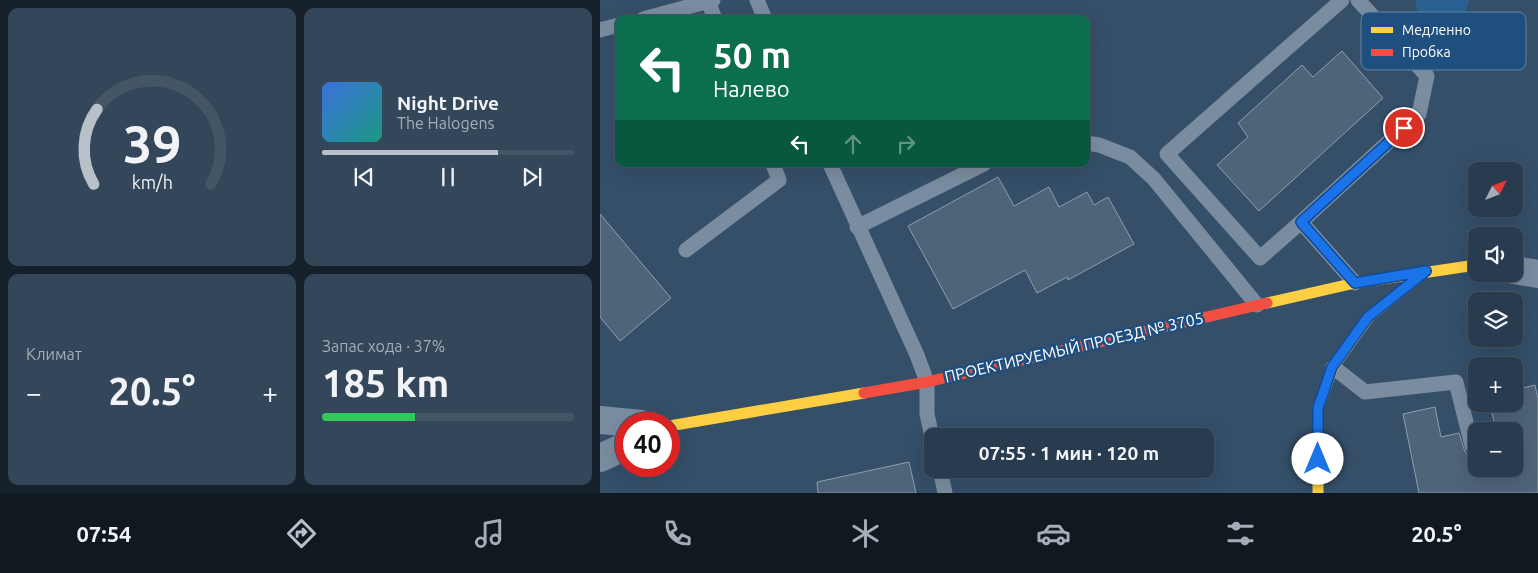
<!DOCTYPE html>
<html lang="ru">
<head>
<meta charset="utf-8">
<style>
  :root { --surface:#283b4f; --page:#344659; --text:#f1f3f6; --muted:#a5adb7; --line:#456; --accent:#b8c1ca }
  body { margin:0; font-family:Ubuntu,sans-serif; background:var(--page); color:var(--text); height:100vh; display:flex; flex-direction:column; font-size:19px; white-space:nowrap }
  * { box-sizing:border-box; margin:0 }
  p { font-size:16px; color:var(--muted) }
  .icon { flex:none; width:28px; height:28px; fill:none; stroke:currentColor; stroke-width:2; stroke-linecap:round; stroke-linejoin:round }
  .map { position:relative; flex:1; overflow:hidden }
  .panel { display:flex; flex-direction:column; gap:8px; padding:8px; background:#16202b; width:600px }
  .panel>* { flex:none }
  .hud { position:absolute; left:15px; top:15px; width:475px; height:152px; border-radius:10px; box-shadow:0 5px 20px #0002,0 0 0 1px var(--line); background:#0b6e4f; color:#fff; overflow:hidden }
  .needle { width:32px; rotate:48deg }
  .controls { position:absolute; left:868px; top:162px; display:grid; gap:10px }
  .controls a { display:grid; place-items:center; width:55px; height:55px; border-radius:10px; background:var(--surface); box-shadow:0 5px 20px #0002,0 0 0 1px var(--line); font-size:25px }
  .speed { position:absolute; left:15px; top:412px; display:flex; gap:10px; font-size:25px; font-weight:700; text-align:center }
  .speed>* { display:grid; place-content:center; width:65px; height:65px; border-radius:50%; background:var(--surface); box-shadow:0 5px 20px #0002,0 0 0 1px var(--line); line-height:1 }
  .speed .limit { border:8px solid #d22; background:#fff; color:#111 }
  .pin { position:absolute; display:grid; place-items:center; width:42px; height:42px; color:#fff; margin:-21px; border:2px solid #fff; border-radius:50%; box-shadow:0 1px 5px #0007 }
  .me { position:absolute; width:55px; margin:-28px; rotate:0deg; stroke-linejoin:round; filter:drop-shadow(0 0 4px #0008) }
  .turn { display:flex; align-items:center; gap:18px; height:105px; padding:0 15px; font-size:22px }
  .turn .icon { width:65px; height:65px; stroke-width:2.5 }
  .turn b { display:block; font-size:35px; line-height:42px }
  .lanes { display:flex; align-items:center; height:48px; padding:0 15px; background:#0003; justify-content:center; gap:25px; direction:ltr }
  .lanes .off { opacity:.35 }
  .big { font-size:38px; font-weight:600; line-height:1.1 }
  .panel .widget { flex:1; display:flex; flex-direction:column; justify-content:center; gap:8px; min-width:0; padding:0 18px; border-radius:10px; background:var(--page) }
  .panel .dial { align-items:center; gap:0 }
  .dial svg { height:130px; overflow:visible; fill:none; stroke:var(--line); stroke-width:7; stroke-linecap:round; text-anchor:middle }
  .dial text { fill:var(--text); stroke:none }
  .song { display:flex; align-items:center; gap:15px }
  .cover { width:60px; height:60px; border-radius:8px; background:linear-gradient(135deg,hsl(220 70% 55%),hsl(170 70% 35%)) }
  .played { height:5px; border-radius:2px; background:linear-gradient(90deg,var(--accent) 70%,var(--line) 70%) }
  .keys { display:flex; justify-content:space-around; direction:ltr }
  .heat { display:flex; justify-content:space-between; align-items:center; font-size:28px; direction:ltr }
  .charge { height:8px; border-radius:4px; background:linear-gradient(90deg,#34c759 37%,var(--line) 0) }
  .panel .tiles { flex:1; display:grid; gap:8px; grid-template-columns:repeat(2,1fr) }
  .trip { position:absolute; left:324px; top:428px; width:290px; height:50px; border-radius:10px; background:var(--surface); box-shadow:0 5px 20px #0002,0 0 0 1px var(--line); font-weight:600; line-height:50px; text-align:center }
  .tabs { display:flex; height:80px; justify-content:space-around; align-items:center; background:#101820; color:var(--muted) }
  .tabs .icon { width:35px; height:35px }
  .tabs .selected { color:var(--accent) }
  .tabs b { font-size:22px; color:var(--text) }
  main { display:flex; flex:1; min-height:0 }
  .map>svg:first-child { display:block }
</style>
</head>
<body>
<main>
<section class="panel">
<div class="tiles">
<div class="widget dial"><svg viewBox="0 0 100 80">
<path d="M14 69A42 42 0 1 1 86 69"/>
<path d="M14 69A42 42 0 0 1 16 23" stroke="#b8c1ca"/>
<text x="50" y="56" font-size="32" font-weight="700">39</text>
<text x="50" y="72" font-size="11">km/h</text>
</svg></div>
<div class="widget">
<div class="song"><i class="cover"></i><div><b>Night Drive</b><p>The Halogens</p></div></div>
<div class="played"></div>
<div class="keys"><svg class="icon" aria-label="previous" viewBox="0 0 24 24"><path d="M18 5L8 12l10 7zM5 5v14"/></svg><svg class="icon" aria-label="pause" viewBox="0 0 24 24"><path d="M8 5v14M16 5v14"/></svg><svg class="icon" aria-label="next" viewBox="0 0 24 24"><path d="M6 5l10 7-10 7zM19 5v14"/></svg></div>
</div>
<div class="widget"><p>Климат</p>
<div class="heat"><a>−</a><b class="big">20.5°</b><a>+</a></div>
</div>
<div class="widget"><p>Запас хода · 37%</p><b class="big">185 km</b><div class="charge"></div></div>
</div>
</section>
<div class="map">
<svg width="938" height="493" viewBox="0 0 938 493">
  <rect width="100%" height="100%" fill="#354f69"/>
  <path fill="#2a5f92" d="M 815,0 L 869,0 C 864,35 819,35 815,0 Z"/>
  <path fill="#4e6479" stroke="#8e9eae" d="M 742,51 L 783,98 L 659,211 L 617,165 L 648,137 L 638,123 L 702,65 L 713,77 Z
    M 398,177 L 414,206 L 449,187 L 459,207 L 487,192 L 494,205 L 508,197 L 534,244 L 468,280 L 467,277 L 437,293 L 425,270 L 353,309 L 308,226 Z
    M 0,214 L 71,298 L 20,341 L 0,317 Z
    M 935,385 L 938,399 L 938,493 L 819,493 L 803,414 L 835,407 L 841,437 L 859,433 L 865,452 L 870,455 L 876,454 L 876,469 L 914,469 L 914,431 L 878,431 L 877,429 L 895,426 L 890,404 L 914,404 L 914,390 Z
    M 309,462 L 316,493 L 218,493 L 217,482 Z"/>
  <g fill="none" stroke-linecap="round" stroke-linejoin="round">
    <path stroke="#7a8da0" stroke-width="15" d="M 157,0 L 165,19
      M 108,1 L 115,19
      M 43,19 L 113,0
      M 0,30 L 19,25
      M 486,143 L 499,145 L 530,157 L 554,179 L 657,305
      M 230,164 L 317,355 L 327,382 L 327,414 L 332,437
      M 701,222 L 660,258 L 567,154 L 742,0
      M 257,227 L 384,164
      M 86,250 L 179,180 L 173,164
      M 755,283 L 701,222 L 819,114 L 827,76 L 758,0
      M 733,367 L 765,392 L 856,382 L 872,446
      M 340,469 L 345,493"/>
    <path stroke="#7a8da0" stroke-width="28" d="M 914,270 L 938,274
      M 0,420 L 41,424
      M 0,458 L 26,446"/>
    <path stroke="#ffcf43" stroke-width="11" d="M 667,303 L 755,283 L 876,265
      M 69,426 L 264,393
      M 718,493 L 718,408 L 733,367 L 769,317 L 825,272"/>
    <path stroke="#f24e42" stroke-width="11" d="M 264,393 L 327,382 L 667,303"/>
  </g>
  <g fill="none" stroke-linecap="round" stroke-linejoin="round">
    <g stroke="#114b97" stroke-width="12">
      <path id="route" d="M 718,459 L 718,408 L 732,367 L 768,317 L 826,271 L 755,283 L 701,222 L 804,128"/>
    </g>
    <use href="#route" stroke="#1a73e8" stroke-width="9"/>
  </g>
  <g text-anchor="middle" stroke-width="5" stroke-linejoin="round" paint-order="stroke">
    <g font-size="16" fill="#fff" stroke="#1f4f7f">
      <text transform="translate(474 347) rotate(-13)" y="6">ПРОЕКТИРУЕМЫЙ ПРОЕЗД № 3705</text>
    </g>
  </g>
  <rect x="761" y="12" width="165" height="58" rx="8" fill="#1f4f7f" stroke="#6284a5" stroke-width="1"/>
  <rect x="771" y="27" width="22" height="6" fill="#ffcf43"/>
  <rect x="771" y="49" width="22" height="7" fill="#f24e42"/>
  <g font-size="14" fill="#fff">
    <text x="802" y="35">Медленно</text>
    <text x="802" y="57">Пробка</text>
  </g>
</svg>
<div class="controls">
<a><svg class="needle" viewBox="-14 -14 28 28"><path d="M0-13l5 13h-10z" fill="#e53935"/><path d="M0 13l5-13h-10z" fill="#a5adb7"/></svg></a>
<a><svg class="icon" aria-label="sound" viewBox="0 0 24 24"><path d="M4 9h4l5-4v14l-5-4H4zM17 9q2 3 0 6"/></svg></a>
<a><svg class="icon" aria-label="layers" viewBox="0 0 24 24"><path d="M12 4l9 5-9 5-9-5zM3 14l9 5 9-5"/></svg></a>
<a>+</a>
<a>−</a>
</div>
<div class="speed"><div class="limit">40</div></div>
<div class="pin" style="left:804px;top:128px;background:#d93025"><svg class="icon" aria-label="arrive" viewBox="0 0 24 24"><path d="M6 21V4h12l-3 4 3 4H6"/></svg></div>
<svg class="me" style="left:718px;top:459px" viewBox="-20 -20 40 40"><circle r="19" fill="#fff"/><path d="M0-13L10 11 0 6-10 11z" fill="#1a73e8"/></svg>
<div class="trip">07:55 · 1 мин · 120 m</div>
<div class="hud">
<div class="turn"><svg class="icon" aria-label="left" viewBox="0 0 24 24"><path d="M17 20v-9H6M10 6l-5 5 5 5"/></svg><div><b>50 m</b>Налево</div></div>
<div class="lanes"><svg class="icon" aria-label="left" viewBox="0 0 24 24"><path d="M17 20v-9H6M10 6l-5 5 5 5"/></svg><svg class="icon off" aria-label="ahead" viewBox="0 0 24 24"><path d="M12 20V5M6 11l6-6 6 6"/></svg><svg class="icon off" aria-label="right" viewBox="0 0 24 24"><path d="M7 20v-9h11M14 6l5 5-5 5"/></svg></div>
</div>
</div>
</main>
<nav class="tabs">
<b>07:54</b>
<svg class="icon selected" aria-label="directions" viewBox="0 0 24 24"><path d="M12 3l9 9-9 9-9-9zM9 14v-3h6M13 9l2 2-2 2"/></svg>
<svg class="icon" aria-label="music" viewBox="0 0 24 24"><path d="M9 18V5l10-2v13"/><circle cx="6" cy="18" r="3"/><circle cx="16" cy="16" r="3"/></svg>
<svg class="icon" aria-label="phone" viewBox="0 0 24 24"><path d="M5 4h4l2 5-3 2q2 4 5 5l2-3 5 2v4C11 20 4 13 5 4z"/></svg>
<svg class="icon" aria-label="climate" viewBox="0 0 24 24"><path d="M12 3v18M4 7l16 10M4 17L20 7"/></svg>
<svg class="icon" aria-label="car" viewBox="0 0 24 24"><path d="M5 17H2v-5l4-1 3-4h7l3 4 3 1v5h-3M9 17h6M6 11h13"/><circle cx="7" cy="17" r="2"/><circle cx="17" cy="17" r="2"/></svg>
<svg class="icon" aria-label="filters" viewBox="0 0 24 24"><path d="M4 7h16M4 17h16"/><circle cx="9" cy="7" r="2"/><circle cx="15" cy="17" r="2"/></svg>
<b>20.5°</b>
</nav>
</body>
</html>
